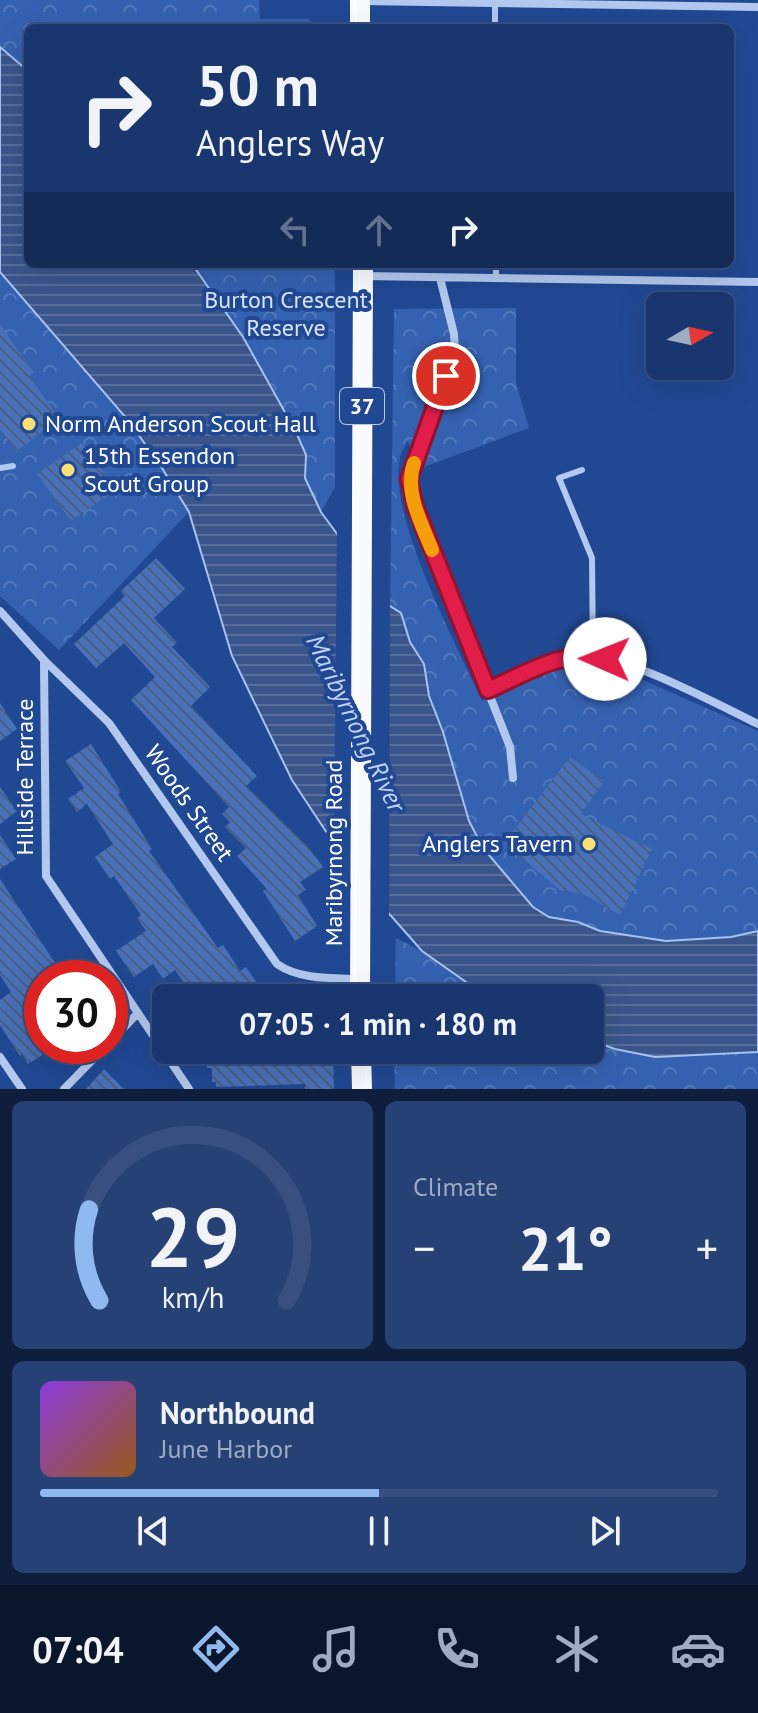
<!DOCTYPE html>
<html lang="en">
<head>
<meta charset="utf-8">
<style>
  :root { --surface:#19366e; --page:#264176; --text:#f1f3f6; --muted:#9fabc2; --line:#375081; --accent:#90b9f0 }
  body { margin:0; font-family:"PT Sans",sans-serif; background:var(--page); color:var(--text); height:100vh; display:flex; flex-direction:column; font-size:30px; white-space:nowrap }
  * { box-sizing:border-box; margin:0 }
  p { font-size:26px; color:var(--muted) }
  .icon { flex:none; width:44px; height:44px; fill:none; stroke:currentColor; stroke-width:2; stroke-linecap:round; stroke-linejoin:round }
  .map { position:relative; height:1089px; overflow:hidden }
  .details { display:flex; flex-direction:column; gap:12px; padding:12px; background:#0e1e3c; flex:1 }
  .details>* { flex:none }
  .top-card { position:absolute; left:24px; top:24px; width:710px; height:244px; border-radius:12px; box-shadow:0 8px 32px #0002,0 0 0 2px var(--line); background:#19366e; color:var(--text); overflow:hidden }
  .needle { width:52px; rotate:81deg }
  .fabs { position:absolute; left:646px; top:292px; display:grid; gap:16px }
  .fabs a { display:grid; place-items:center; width:88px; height:88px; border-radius:12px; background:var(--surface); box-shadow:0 8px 32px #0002,0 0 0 2px var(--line); font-size:40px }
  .speed { position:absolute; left:24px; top:960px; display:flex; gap:16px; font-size:40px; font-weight:700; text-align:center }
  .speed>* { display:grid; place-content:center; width:104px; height:104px; border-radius:50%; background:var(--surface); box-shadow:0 8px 32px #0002,0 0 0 2px var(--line); line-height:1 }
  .speed .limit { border:12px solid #d22; background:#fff; color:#111 }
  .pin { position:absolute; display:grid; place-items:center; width:68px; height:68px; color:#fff; margin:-34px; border:4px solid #fff; border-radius:50%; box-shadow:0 2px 8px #0007 }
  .me { position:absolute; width:88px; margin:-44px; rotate:271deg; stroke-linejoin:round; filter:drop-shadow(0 0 6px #0008) }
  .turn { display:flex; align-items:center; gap:28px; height:168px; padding:0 40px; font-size:36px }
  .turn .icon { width:104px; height:104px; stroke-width:2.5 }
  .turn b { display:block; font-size:56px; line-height:68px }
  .lanes { display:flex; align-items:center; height:76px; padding:0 40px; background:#0003; justify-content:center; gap:40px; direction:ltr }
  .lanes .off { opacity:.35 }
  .big { font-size:60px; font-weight:700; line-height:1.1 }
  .details .card { flex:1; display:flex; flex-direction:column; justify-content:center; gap:12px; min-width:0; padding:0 28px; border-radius:12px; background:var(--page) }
  .details .dial { align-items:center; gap:0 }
  .dial svg { height:208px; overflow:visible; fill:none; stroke:var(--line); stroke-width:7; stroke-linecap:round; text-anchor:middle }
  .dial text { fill:var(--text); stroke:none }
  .song { display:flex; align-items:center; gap:24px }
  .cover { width:96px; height:96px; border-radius:12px; background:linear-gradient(135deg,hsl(270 70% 55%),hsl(30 70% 35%)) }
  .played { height:8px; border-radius:4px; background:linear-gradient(90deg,var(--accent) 50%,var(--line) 50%) }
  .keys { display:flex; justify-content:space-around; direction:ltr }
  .heat { display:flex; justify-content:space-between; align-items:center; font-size:44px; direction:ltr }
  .details .tiles { flex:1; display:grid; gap:12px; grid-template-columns:1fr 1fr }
  .card:last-child { grid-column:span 2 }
  .trip { position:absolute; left:152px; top:984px; width:452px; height:80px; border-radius:12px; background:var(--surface); box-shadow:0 8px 32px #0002,0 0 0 2px var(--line); font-weight:700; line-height:80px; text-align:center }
  .menu { display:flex; height:128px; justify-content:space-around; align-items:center; background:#0a162c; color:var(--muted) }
  .menu .icon { width:56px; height:56px }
  .menu .active { color:var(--accent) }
  .menu b { font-size:36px; color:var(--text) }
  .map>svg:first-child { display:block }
</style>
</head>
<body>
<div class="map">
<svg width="758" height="1089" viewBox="0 0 758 1089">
  <defs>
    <pattern id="park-crowns" width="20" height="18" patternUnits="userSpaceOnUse" patternTransform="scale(2)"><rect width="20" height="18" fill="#3461b0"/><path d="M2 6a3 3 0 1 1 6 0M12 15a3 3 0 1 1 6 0" fill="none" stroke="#5279bc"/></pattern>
    <pattern id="water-rules" width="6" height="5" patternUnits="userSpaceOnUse" patternTransform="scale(2)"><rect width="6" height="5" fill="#39558c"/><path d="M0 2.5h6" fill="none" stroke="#576e9d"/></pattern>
    <pattern id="building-back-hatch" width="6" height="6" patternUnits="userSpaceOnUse" patternTransform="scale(2)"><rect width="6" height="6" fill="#4971b9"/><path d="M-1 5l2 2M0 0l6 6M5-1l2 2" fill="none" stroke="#4a5e82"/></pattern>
  </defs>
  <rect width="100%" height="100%" fill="#214893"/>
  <path fill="url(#park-crowns)" d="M 0,0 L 259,0 L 260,19 L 308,19 L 320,28 L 28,28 L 28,71 L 0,47 Z
    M 192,264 L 335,264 L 335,487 L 321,512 L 305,477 L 306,455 L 296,432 L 243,337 Z
    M 0,272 L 128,420 L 162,468 L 189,512 L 59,650 L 0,596 Z
    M 516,308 L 516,383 L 529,428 L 424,467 L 407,441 C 405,447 401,453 400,458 C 387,516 457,645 482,701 L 567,665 L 589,663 L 623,671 L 758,731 L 758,931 L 731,937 L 666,941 L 600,931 L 578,922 L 549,917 L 533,907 L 483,848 L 469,821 L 443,732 L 429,696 L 424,664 L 410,642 L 401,613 L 390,606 L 394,309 Z
    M 396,938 L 422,951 L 479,991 L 496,998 L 395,998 Z
    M 590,1040 L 615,1049 L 655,1057 L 758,1052 L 758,1089 L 395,1089 L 394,1050 L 590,1050 Z"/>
  <path fill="url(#water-rules)" stroke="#a7c2ef" stroke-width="2" d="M 0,47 L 28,71 L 28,264 L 192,264 L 243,337 L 296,432 L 306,455 L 305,478 L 321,512 L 390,606 L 401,613 L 410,642 L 424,664 L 429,696 L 443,732 L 469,821 L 483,848 L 533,907 L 549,917 L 578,922 L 600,931 L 666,941 L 731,937 L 758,931 L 758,1052 L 655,1057 L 615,1049 L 590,1040 L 590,998 L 496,998 L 479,991 L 422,951 L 354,874 L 292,780 L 232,656 L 189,512 L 162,468 L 128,420 L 0,272 Z"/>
  <path fill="#214893" d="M 337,527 L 390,599 L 389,921 L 351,877 L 334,850 Z"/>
  <path fill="url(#building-back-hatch)" d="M 0,325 L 34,372 L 29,376 L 59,418 L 17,451 L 0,430 Z
    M 82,443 L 116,490 L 71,521 L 37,474 Z
    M 156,558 L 185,589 L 154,618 L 177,643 L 172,647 L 210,687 L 191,706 L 257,776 L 246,786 L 309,848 L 323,867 L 300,882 L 306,890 L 298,895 L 317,926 L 295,941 L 263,891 L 267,889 L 237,856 L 246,848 L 225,827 L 230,822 L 222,814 L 229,807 L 131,700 L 155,677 L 124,643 L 96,668 L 74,644 L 125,596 L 121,591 Z
    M 0,703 L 17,729 L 0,741 Z
    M 91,744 L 121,792 L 118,794 L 152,849 L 149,851 L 218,948 L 223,945 L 240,971 L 246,967 L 267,998 L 232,998 L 227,990 L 221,994 L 213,982 L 202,989 L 197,982 L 188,988 L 175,970 L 163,979 L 153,964 L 134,977 L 116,951 L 146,931 L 137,918 L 141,915 L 114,876 L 110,879 L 95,857 L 113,844 L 87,804 L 77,812 L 68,799 L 84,788 L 65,761 Z
    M 570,757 L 604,781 L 581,814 L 652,849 L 620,915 L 583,894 L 560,890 L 504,843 Z
    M 0,787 L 17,811 L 0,824 Z
    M 0,835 L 16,859 L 0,869 Z
    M 0,879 L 65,978 L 42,978 L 42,1055 L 28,1064 L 22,1054 L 20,1056 L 0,1025 L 0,1000 L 11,992 L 0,975 Z
    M 206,1050 L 333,1050 L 334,1089 L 305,1089 L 305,1084 L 216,1087 L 216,1082 L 212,1082 L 212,1068 L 207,1068 Z
    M 104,1069 L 124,1089 L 86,1089 Z"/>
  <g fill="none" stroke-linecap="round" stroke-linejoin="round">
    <path stroke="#b3c8ee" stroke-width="6" d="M 495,0 L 495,28
      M 496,264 L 496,278
      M 0,468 L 13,466
      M 582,470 L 559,478 L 592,558 L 593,655"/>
    <path stroke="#b3c8ee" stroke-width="8" d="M 360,1 L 758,7
      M 363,276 L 758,282
      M 440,278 L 454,334 L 455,350 L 409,479 L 415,506 L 510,747 L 513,778
      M 0,611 L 44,660 L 109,723 L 277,964 C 300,980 332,978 359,979
      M 44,660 L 46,876 L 189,1089
      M 488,690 C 516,678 545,662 575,656 C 614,648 719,705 758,724
      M 110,1042 L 138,1013
      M 0,1057 L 22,1089
      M 64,1089 L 106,1046"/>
    <path stroke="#fafbff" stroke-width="20" d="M 360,0 L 360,28
      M 360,998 L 363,264
      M 361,1050 L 362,1089"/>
    <path stroke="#fff" stroke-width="2" d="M 355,0 L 356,28
      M 355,998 L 359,264
      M 365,1050 L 366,1089"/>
  </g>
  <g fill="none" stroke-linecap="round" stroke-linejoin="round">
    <g stroke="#92132f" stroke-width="20">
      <path id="route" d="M 446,376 L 409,479 L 415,506 L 488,690 C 523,675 566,647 605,659"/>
    </g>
    <use href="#route" stroke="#e11d48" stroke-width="14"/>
    <path stroke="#f59e0b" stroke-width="14" d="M 414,463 C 404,492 421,522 432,550"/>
  </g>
  <g fill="#fae075" stroke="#214893" stroke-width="3">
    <circle cx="29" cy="424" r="8"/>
    <circle cx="68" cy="470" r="8"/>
    <circle cx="589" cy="844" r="8"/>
  </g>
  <g text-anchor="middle" stroke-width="8" stroke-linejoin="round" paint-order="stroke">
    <rect fill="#214893" stroke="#bcc8df" stroke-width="2" x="340" y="388" width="44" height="36" rx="6"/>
    <g font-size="22" font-weight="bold" fill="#fff">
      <text x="362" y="414">37</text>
    </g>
    <g font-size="24" fill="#d9e5fa" stroke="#214893">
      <text x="286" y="308">Burton Crescent<tspan x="286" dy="28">Reserve</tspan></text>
    </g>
    <g font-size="24" fill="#fff" stroke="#214893" text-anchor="start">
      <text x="45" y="432">Norm Anderson Scout Hall</text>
      <text x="84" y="464">15th Essendon<tspan x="84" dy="28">Scout Group</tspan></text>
      <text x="573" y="852" text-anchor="end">Anglers Tavern</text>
    </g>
    <g font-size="24" fill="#fff" stroke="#214893">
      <text transform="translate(25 777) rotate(-90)" y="8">Hillside Terrace</text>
      <text transform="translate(189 803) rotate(55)" y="8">Woods Street</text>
      <text transform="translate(334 853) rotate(-90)" y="8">Maribyrnong Road</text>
    </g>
    <g font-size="26" font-style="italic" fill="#bfd3f4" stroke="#214893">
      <text transform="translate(356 723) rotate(64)" y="9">Maribyrnong River</text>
    </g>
  </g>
</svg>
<div class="fabs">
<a><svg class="needle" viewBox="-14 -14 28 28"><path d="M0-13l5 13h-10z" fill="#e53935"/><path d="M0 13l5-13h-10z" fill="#9fabc2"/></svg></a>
</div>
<div class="speed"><div class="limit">30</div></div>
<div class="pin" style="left:446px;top:376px;background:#d93025"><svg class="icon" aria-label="arrive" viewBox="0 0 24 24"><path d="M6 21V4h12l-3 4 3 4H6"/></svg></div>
<svg class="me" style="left:605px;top:659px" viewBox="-20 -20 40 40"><circle r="19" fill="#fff"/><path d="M0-13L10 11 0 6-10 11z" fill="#e11d48"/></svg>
<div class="trip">07:05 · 1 min · 180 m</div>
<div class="top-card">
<div class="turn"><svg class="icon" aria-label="right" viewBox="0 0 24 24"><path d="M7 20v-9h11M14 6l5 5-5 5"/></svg><div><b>50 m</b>Anglers Way</div></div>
<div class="lanes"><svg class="icon off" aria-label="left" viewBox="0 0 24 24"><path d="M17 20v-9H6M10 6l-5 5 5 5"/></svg><svg class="icon off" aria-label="ahead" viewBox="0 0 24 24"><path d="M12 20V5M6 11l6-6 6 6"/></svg><svg class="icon" aria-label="right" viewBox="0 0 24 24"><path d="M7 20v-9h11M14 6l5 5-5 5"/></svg></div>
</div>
</div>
<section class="details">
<div class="tiles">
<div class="card dial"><svg viewBox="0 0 100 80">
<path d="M14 69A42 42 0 1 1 86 69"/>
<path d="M14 69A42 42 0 0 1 10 34" stroke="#90b9f0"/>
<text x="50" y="56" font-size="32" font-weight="700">29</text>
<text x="50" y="72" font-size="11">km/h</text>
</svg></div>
<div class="card"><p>Climate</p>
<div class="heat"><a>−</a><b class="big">21°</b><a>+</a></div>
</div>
<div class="card">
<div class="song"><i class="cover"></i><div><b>Northbound</b><p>June Harbor</p></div></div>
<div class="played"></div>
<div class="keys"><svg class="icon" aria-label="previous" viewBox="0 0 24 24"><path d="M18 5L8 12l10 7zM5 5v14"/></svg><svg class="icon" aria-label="pause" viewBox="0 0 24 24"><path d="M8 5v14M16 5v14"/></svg><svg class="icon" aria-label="next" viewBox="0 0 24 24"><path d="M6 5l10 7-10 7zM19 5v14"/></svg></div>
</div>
</div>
</section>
<nav class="menu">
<b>07:04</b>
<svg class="icon active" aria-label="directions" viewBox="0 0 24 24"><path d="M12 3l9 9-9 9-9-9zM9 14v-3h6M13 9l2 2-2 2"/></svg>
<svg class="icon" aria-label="music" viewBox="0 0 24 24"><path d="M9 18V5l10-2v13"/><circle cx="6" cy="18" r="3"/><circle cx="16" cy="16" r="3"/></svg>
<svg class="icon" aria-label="phone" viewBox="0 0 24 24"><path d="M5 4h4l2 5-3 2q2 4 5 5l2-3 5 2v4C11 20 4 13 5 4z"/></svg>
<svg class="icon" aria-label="climate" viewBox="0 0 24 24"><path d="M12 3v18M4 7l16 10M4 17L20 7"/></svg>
<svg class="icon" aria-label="car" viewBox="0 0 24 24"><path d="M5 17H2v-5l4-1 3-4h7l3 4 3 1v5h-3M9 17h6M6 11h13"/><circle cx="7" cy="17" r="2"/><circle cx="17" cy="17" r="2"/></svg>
</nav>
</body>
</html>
